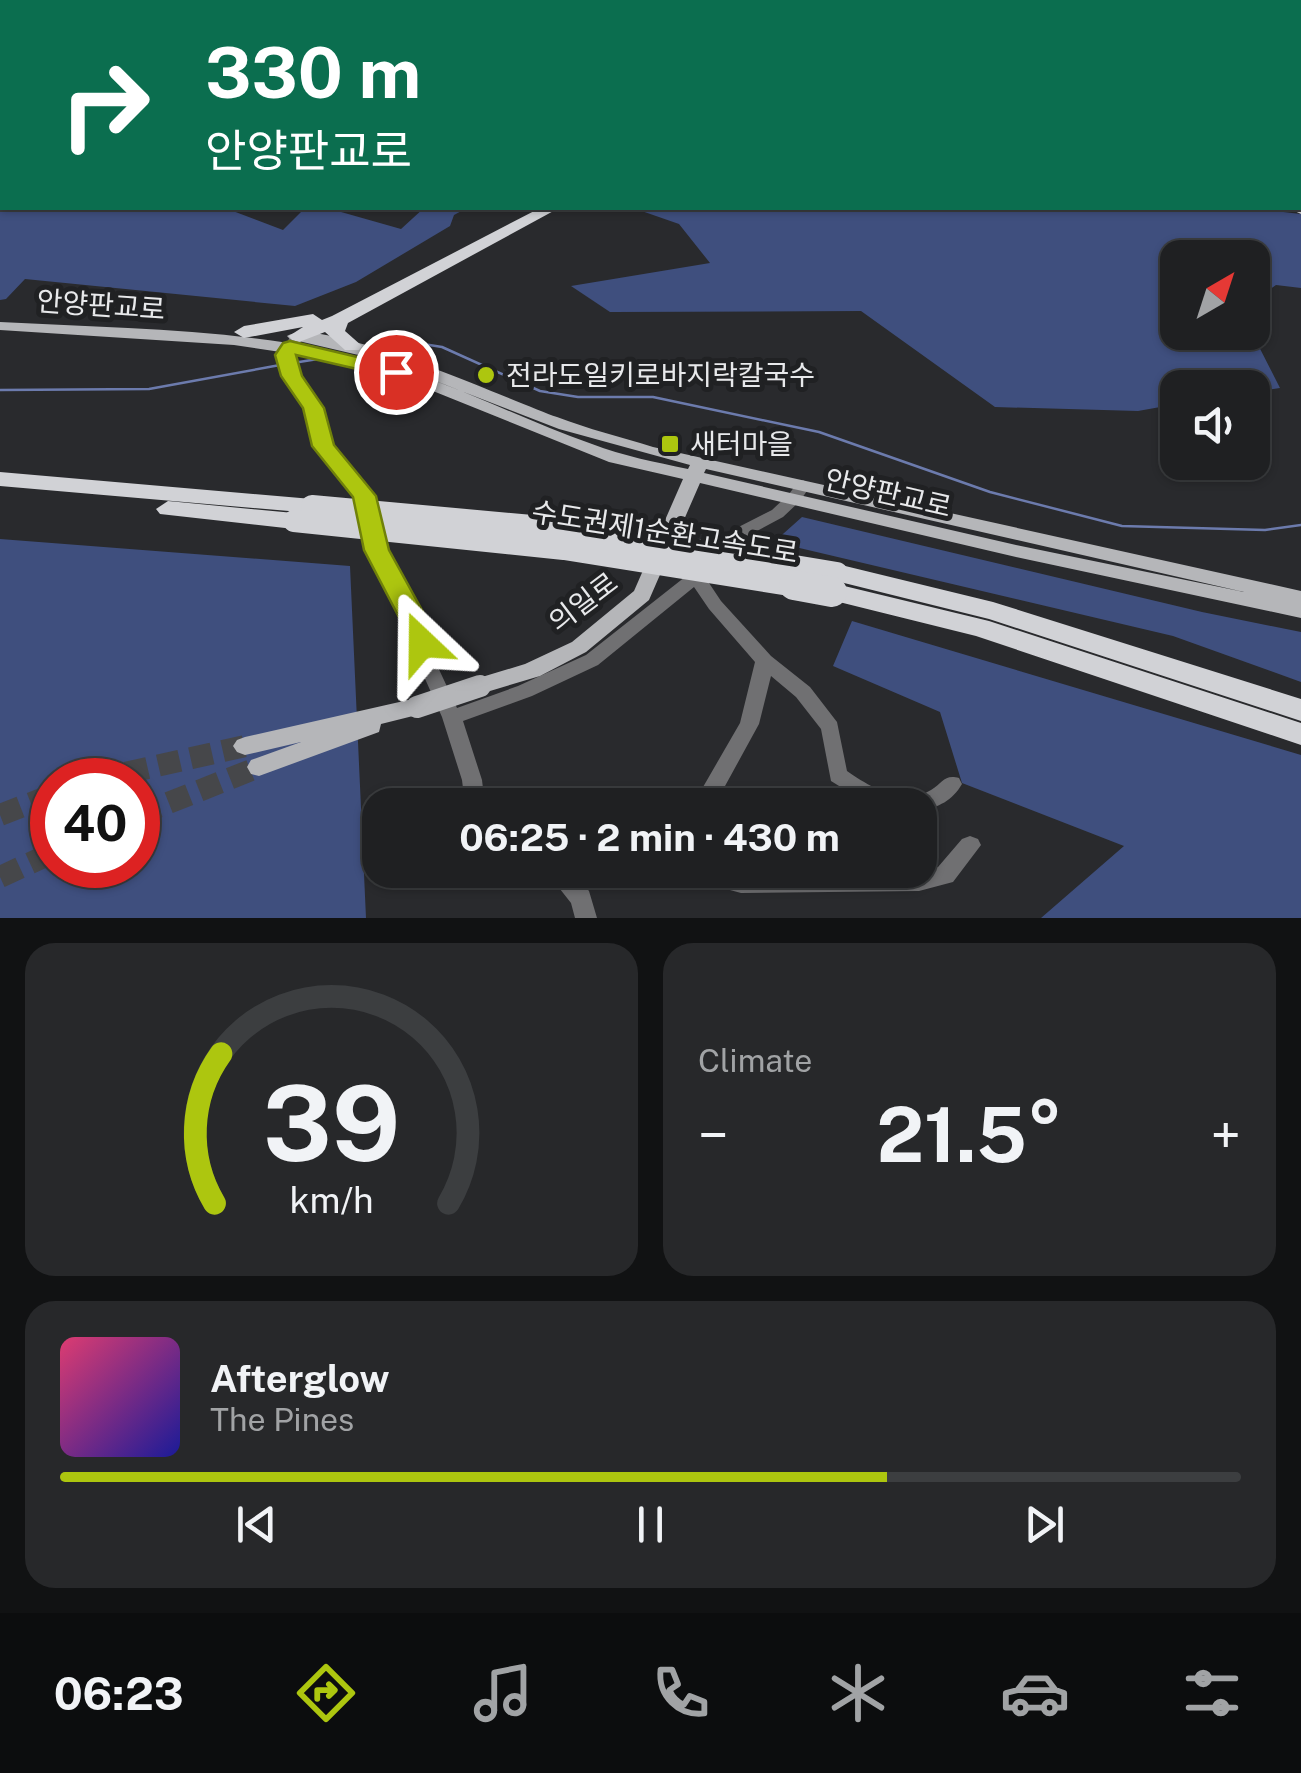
<!DOCTYPE html>
<html lang="en">
<head>
<meta charset="utf-8">
<style>
  :root { --surface:#1f2022; --page:#27282a; --text:#f1f3f6; --muted:#a1a3a5; --line:#3c3e40; --accent:#adc60f }
  body { margin:0; font-family:"Public Sans","Noto Sans KR",sans-serif; background:var(--page); color:var(--text); height:100vh; display:flex; flex-direction:column; font-size:38px; white-space:nowrap }
  * { box-sizing:border-box; margin:0 }
  p { font-size:32px; color:var(--muted) }
  .icon { flex:none; width:55px; height:55px; fill:none; stroke:currentColor; stroke-width:2; stroke-linecap:round; stroke-linejoin:round }
  .map { position:relative; height:918px; overflow:hidden }
  .details { display:flex; flex-direction:column; gap:25px; padding:25px; background:#111213; flex:1 }
  .details>* { flex:none }
  .top-card { position:absolute; left:0px; top:0px; width:1302px; height:210px; box-shadow:0 2px 8px #0004,0 0 0 2px var(--line); background:#0b6e4f; color:#fff; overflow:hidden }
  .needle { width:65px; rotate:39deg }
  .controls { position:absolute; left:1160px; top:240px; display:grid; gap:20px }
  .controls a { display:grid; place-items:center; width:110px; height:110px; border-radius:20px; background:var(--surface); box-shadow:0 2px 8px #0004,0 0 0 2px var(--line); font-size:50px }
  .speed { position:absolute; left:30px; top:758px; display:flex; gap:20px; font-size:50px; font-weight:700; text-align:center }
  .speed>* { display:grid; place-content:center; width:130px; height:130px; border-radius:50%; background:var(--surface); box-shadow:0 2px 8px #0004,0 0 0 2px var(--line); line-height:1 }
  .speed .limit { border:15px solid #d22; background:#fff; color:#111 }
  .pin { position:absolute; display:grid; place-items:center; width:85px; height:85px; color:#fff; margin:-42px; border:5px solid #fff; border-radius:50%; box-shadow:0 2px 10px #0007 }
  .me { position:absolute; width:110px; margin:-55px; rotate:337deg; stroke-linejoin:round; filter:drop-shadow(0 0 8px #0008) }
  .turn { display:flex; align-items:center; gap:35px; height:210px; padding:0 40px; font-size:45px }
  .turn .icon { width:130px; height:130px; stroke-width:2.5 }
  .turn b { display:block; font-size:70px; line-height:85px }
  .big { font-size:75px; font-weight:700; line-height:1.1 }
  .details .card { flex:1; display:flex; flex-direction:column; justify-content:center; gap:15px; min-width:0; padding:0 35px; border-radius:30px; background:var(--page) }
  .details .dial { align-items:center; gap:0 }
  .dial svg { height:260px; overflow:visible; fill:none; stroke:var(--line); stroke-width:7; stroke-linecap:round; text-anchor:middle }
  .dial text { fill:var(--text); stroke:none }
  .song { display:flex; align-items:center; gap:30px }
  .cover { width:120px; height:120px; border-radius:15px; background:linear-gradient(135deg,hsl(340 70% 55%),hsl(240 70% 35%)) }
  .played { height:10px; border-radius:5px; background:linear-gradient(90deg,var(--accent) 70%,var(--line) 70%) }
  .keys { display:flex; justify-content:space-around; direction:ltr }
  .heat { display:flex; justify-content:space-between; align-items:center; font-size:55px; direction:ltr }
  .details .tiles { flex:1; display:grid; gap:25px; grid-template-columns:1fr 1fr }
  .card:last-child { grid-column:span 2 }
  .trip { position:absolute; left:362px; top:788px; width:575px; height:100px; border-radius:30px; background:var(--surface); box-shadow:0 2px 8px #0004,0 0 0 2px var(--line); font-weight:700; line-height:100px; text-align:center }
  .dock { display:flex; height:160px; justify-content:space-around; align-items:center; background:#0c0d0e; color:var(--muted) }
  .dock .icon { width:70px; height:70px }
  .dock .selected { color:var(--accent) }
  .dock b { font-size:45px; color:var(--text) }
  .map>svg:first-child { display:block }
</style>
</head>
<body>
<div class="map">
<svg width="1301" height="918" viewBox="0 0 1301 918">
  <rect width="100%" height="100%" fill="#292a2d"/>
  <path fill="#3f4f7e" fill-rule="evenodd" d="M 0,203 L 2,208 L 225,208 L 283,230 L 305,208 L 327,208 L 401,229 L 424,208 L 467,208 L 454,215 L 450,226 L 356,282 L 295,306 L 25,279 L 6,299 L 0,300 Z
    M 633,208 L 1246,208 L 1301,214 L 1301,288 L 1276,285 L 1253,301 L 1252,258 L 1178,258 L 1178,332 L 1252,333 L 1280,388 L 1253,392 L 1252,388 L 1178,388 L 1177,404 L 1138,411 L 995,407 L 861,311 L 610,312 L 571,286 L 710,263 L 679,224 Z
    M 802,517 L 1202,612 L 1301,632 L 1301,682 L 1173,636 L 774,542 Z
    M 0,539 L 350,566 L 366,918 L 0,918 ZM 52,780 L 138,780 L 138,865 L 52,865 Z
    M 852,621 L 1301,755 L 1301,918 L 1041,918 L 1124,846 L 962,783 L 940,712 L 833,666 Z"/>
  <g fill="none" stroke-linecap="round" stroke-linejoin="round">
    <path stroke="#6c7bad" stroke-width="2.5" d="M 1020,0 L 1031,2
      M 377,350 L 417,343 L 442,347 L 540,391 L 578,397 L 653,397 L 819,432 L 990,492 L 1122,526 L 1265,530 L 1301,525
      M 293,363 L 324,358
      M 0,390 L 149,389 L 280,365"/>
    <path stroke="#46474a" stroke-width="22" stroke-dasharray="22 11" stroke-linecap="butt" d="M 94,780 L 245,746
      M 0,815 L 52,795
      M 138,815 L 259,767
      M 0,877 L 52,853"/>
    <path fill="#707072" fill-rule="evenodd" d="M 1242,0 L 1265,0 L 1268,2 L 1248,2 Z
      M 1293,0 L 1301,0 L 1299,2 L 1293,2 Z
      M 0,6 L 2,6 L 2,11 L 0,11 Z
      M 2,117 L 2,123 L 0,124 L 0,118 Z
      M 296,335 L 303,339 L 292,355 L 298,376 L 320,408 L 330,445 L 372,496 L 384,550 L 425,623 L 436,663 L 457,708 L 518,686 L 586,655 L 690,573 L 715,539 L 772,510 L 789,494 L 798,482 L 803,480 L 811,485 L 800,501 L 783,517 L 727,547 L 705,577 L 721,601 L 771,656 L 810,687 L 837,722 L 847,771 C 870,787 903,807 931,790 C 943,783 944,774 959,778 L 962,784 C 952,801 939,807 920,811 L 920,805 L 868,804 L 831,781 L 821,729 L 796,697 L 771,676 L 759,724 L 719,797 L 723,799 L 726,805 L 698,805 L 696,800 L 699,794 L 740,723 L 755,662 L 709,609 L 694,587 L 598,665 L 532,696 L 463,721 L 482,780 L 485,805 L 465,805 L 462,780 L 442,717 L 418,663 L 407,623 L 368,550 L 356,497 L 316,446 L 306,408 L 284,376 L 278,355 L 291,336 Z
      M 970,836 L 978,839 L 981,845 L 953,882 L 919,891 L 741,893 L 682,877 L 679,870 L 728,870 L 741,873 L 919,871 L 938,867 L 962,839 Z
      M 545,870 L 570,870 L 589,891 L 597,918 L 575,918 L 571,903 Z"/>
    <path fill="#b5b6b9" fill-rule="evenodd" d="M 0,322 C 126,329 255,328 378,362 C 452,382 520,419 592,444 C 623,456 655,462 688,469 L 690,465 L 559,429 L 384,361 L 290,339 L 287,336 C 320,314 514,402 557,417 C 588,429 621,437 653,447 L 1301,591 L 1301,618 L 1016,557 L 700,483 L 649,600 L 586,652 L 540,676 L 480,694 L 472,692 L 469,686 L 472,680 L 525,664 L 572,642 L 634,591 L 683,479 L 609,462 L 428,389 L 327,359 L 234,345 L 0,330 ZM 706,469 L 1244,592 L 1016,545 L 704,473 Z
      M 417,698 L 425,701 L 428,707 L 425,713 L 381,724 L 379,732 L 259,776 L 251,774 L 247,767 L 251,760 L 301,742 L 245,755 L 237,752 L 233,746 L 237,740 L 245,737 Z"/>
    <path fill="#d1d2d6" fill-rule="evenodd" d="M 599,0 L 615,0 L 617,2 L 601,2 Z
      M 634,0 L 652,0 L 654,2 L 637,2 Z
      M 2,165 L 2,175 L 0,176 L 0,166 Z
      M 1300,186 L 1301,186 L 1301,196 L 1300,196 Z
      M 1301,204 L 1301,214 L 1288,208 L 1300,208 Z
      M 540,208 L 559,208 L 348,323 L 345,331 L 362,346 L 359,350 L 345,350 L 325,332 L 299,342 L 292,340 L 289,336 L 303,327 L 244,338 L 234,332 L 244,326 L 313,314 L 322,320 L 332,316 Z
      M 0,472 L 312,499 L 324,506 L 312,513 L 0,486 Z
      M 168,501 L 294,513 L 306,521 L 294,529 L 160,514 L 156,509 Z
      M 837,564 L 993,602 L 1301,699 L 1301,721 L 989,619 L 828,579 L 824,573 L 828,567 Z
      M 832,583 L 989,621 L 1301,723 L 1301,745 L 976,636 L 823,598 L 819,592 L 823,586 Z"/>
    <path stroke="#b5b6b9" stroke-width="22" d="M 417,707 L 480,686"/>
    <path stroke="#d1d2d6" stroke-width="22" d="M 312,506 L 576,530 L 837,573
      M 294,521 L 564,549 L 808,588"/>
    <path stroke="#d1d2d6" stroke-width="30" d="M 794,585 L 832,592"/>
  </g>
  <path fill="#3d3e40" d="M 0,14 L 2,14 L 2,81 L 0,83 Z"/>
  <path fill="#323234" d="M 0,39 L 2,46 L 2,81 L 0,83 Z"/>
  <path fill="#adc60f" stroke="#70810a" stroke-width="2.5" d="M 290,341 L 404,368 L 407,372 L 396,378 L 296,355 L 302,376 L 324,408 L 334,445 L 376,496 L 389,550 L 429,623 L 435,643 L 431,650 L 412,650 L 402,623 L 364,550 L 353,497 L 312,446 L 303,408 L 281,376 L 275,355 L 283,343 Z"/>
  <g fill="#adc60f" stroke="#202123" stroke-width="4">
    <circle cx="486" cy="375" r="10"/>
    <rect x="660" y="434" width="20" height="20" rx="5"/>
  </g>
  <g text-anchor="middle" stroke-width="10" stroke-linejoin="round" paint-order="stroke">
    <g font-size="28" fill="#e8e9eb" stroke="#202123">
      <text transform="translate(101 305) rotate(4)" y="10">안양판교로</text>
      <text transform="translate(888 493) rotate(13)" y="10">안양판교로</text>
      <text transform="translate(665 532) rotate(9)" y="10">수도권제1순환고속도로</text>
      <text transform="translate(583 602) rotate(-37)" y="10">의일로</text>
    </g>
    <g font-size="28" fill="#e8e9eb" stroke="#202123" text-anchor="start">
      <text x="506" y="385">전라도일키로바지락칼국수</text>
      <text x="690" y="454">새터마을</text>
    </g>
  </g>
</svg>
<div class="controls">
<a><svg class="needle" viewBox="-14 -14 28 28"><path d="M0-13l5 13h-10z" fill="#e53935"/><path d="M0 13l5-13h-10z" fill="#a1a3a5"/></svg></a>
<a><svg class="icon" aria-label="sound" viewBox="0 0 24 24"><path d="M4 9h4l5-4v14l-5-4H4zM17 9q2 3 0 6"/></svg></a>
</div>
<div class="speed"><div class="limit">40</div></div>
<div class="pin" style="left:396px;top:372px;background:#d93025"><svg class="icon" aria-label="arrive" viewBox="0 0 24 24"><path d="M6 21V4h12l-3 4 3 4H6"/></svg></div>
<svg class="me" style="left:422px;top:643px" viewBox="-20 -20 40 40"><path d="M0-17L14 15 0 8-14 15z" fill="#adc60f" stroke="#fff" stroke-width="4"/></svg>
<div class="trip">06:25 · 2 min · 430 m</div>
<div class="top-card">
<div class="turn"><svg class="icon" aria-label="right" viewBox="0 0 24 24"><path d="M7 20v-9h11M14 6l5 5-5 5"/></svg><div><b>330 m</b>안양판교로</div></div>
</div>
</div>
<section class="details">
<div class="tiles">
<div class="card dial"><svg viewBox="0 0 100 80">
<path d="M14 69A42 42 0 1 1 86 69"/>
<path d="M14 69A42 42 0 0 1 16 23" stroke="#adc60f"/>
<text x="50" y="56" font-size="32" font-weight="700">39</text>
<text x="50" y="72" font-size="11">km/h</text>
</svg></div>
<div class="card"><p>Climate</p>
<div class="heat"><a>−</a><b class="big">21.5°</b><a>+</a></div>
</div>
<div class="card">
<div class="song"><i class="cover"></i><div><b>Afterglow</b><p>The Pines</p></div></div>
<div class="played"></div>
<div class="keys"><svg class="icon" aria-label="previous" viewBox="0 0 24 24"><path d="M18 5L8 12l10 7zM5 5v14"/></svg><svg class="icon" aria-label="pause" viewBox="0 0 24 24"><path d="M8 5v14M16 5v14"/></svg><svg class="icon" aria-label="next" viewBox="0 0 24 24"><path d="M6 5l10 7-10 7zM19 5v14"/></svg></div>
</div>
</div>
</section>
<nav class="dock">
<b>06:23</b>
<svg class="icon selected" aria-label="directions" viewBox="0 0 24 24"><path d="M12 3l9 9-9 9-9-9zM9 14v-3h6M13 9l2 2-2 2"/></svg>
<svg class="icon" aria-label="music" viewBox="0 0 24 24"><path d="M9 18V5l10-2v13"/><circle cx="6" cy="18" r="3"/><circle cx="16" cy="16" r="3"/></svg>
<svg class="icon" aria-label="phone" viewBox="0 0 24 24"><path d="M5 4h4l2 5-3 2q2 4 5 5l2-3 5 2v4C11 20 4 13 5 4z"/></svg>
<svg class="icon" aria-label="climate" viewBox="0 0 24 24"><path d="M12 3v18M4 7l16 10M4 17L20 7"/></svg>
<svg class="icon" aria-label="car" viewBox="0 0 24 24"><path d="M5 17H2v-5l4-1 3-4h7l3 4 3 1v5h-3M9 17h6M6 11h13"/><circle cx="7" cy="17" r="2"/><circle cx="17" cy="17" r="2"/></svg>
<svg class="icon" aria-label="filters" viewBox="0 0 24 24"><path d="M4 7h16M4 17h16"/><circle cx="9" cy="7" r="2"/><circle cx="15" cy="17" r="2"/></svg>
</nav>
</body>
</html>
